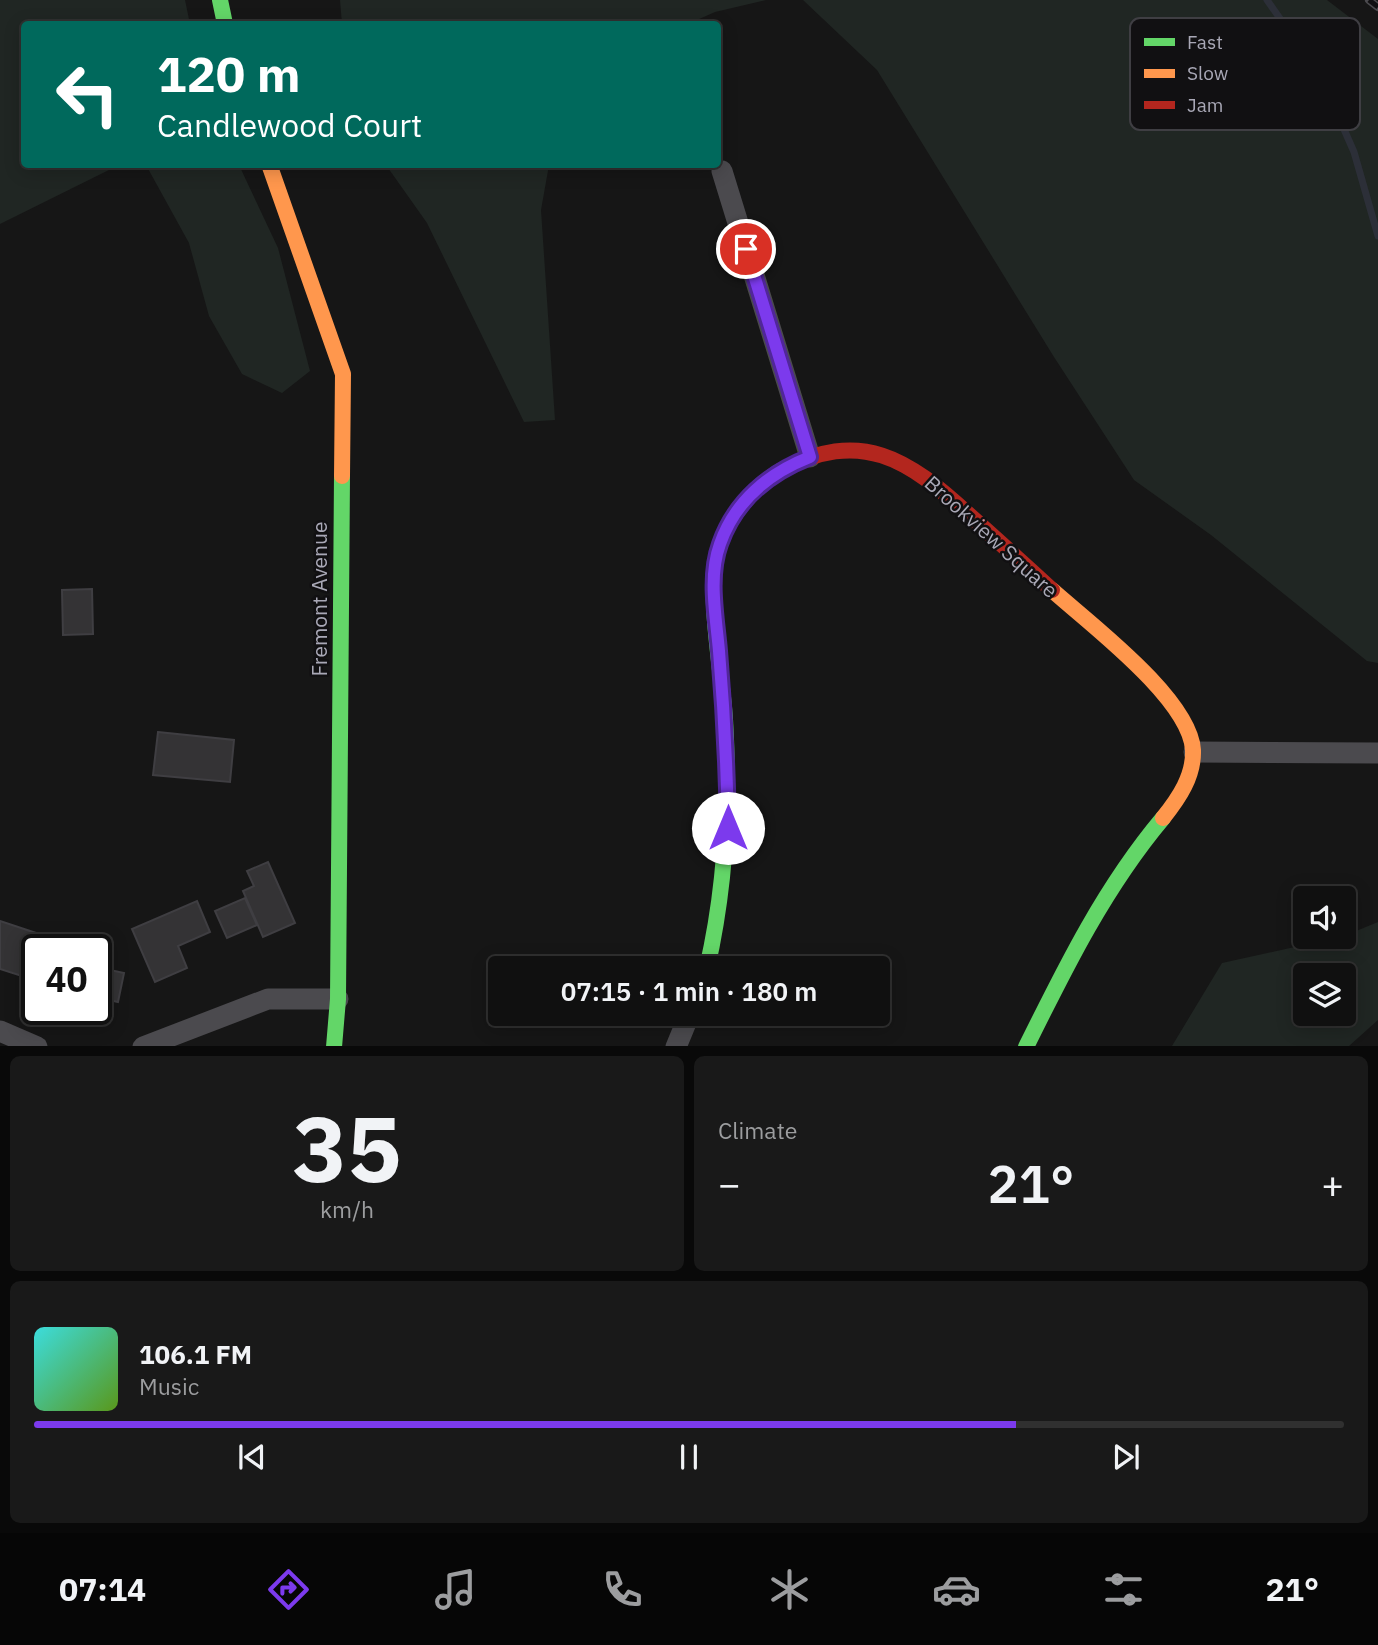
<!DOCTYPE html>
<html lang="en">
<head>
<meta charset="utf-8">
<style>
  :root { --surface:#101010; --page:#191919; --text:#f1f3f6; --muted:#9c9d9f; --line:#303030; --accent:#7c3aed }
  body { margin:0; font-family:"IBM Plex Sans",sans-serif; background:var(--page); color:var(--text); height:100vh; display:flex; flex-direction:column; font-size:26px; white-space:nowrap }
  * { box-sizing:border-box; margin:0 }
  p { font-size:23px; color:var(--muted) }
  .icon { flex:none; width:38px; height:38px; fill:none; stroke:currentColor; stroke-width:2; stroke-linecap:round; stroke-linejoin:round }
  .map { position:relative; height:1046px; overflow:hidden }
  .panel { display:flex; flex-direction:column; gap:10px; padding:10px; background:#090909; flex:1 }
  .panel>* { flex:none }
  .banner { position:absolute; left:21px; top:21px; width:700px; height:147px; border-radius:7px; box-shadow:0 4px 18px #0003,0 0 0 2px var(--line); background:#00695c; color:#fff; overflow:hidden }
  .buttons { position:absolute; left:1293px; top:886px; display:grid; gap:14px }
  .buttons a { display:grid; place-items:center; width:63px; height:63px; border-radius:7px; background:var(--surface); box-shadow:0 4px 18px #0003,0 0 0 2px var(--line); font-size:35px }
  .speed { position:absolute; left:21px; top:934px; display:flex; gap:14px; font-size:35px; font-weight:700; text-align:center }
  .speed>* { display:grid; place-content:center; width:91px; height:91px; border-radius:50%; background:var(--surface); box-shadow:0 4px 18px #0003,0 0 0 2px var(--line); line-height:1 }
  .speed .limit { border:4px solid #111; border-radius:10px; background:#fff; color:#111 }
  .pin { position:absolute; display:grid; place-items:center; width:60px; height:60px; color:#fff; margin:-30px; border:4px solid #fff; border-radius:50%; box-shadow:0 2px 7px #0007 }
  .me { position:absolute; width:77px; margin:-38px; rotate:0deg; stroke-linejoin:round; filter:drop-shadow(0 0 5px #0008) }
  .turn { display:flex; align-items:center; gap:24px; height:147px; padding:0 21px; font-size:32px }
  .turn .icon { width:91px; height:91px; stroke-width:2.5 }
  .turn b { display:block; font-size:49px; line-height:60px }
  .big { font-size:52px; font-weight:600; line-height:1.1 }
  .panel .widget { flex:1; display:flex; flex-direction:column; justify-content:center; gap:10px; min-width:0; padding:0 24px; border-radius:10px; background:var(--page) }
  .panel .dial { align-items:center; gap:0 }
  .dial b { font-size:91px; line-height:1 }
  .song { display:flex; align-items:center; gap:21px }
  .cover { width:84px; height:84px; border-radius:10px; background:linear-gradient(135deg,hsl(180 70% 55%),hsl(90 70% 35%)) }
  .played { height:7px; border-radius:4px; background:linear-gradient(90deg,var(--accent) 75%,var(--line) 75%) }
  .keys { display:flex; justify-content:space-around; direction:ltr }
  .heat { display:flex; justify-content:space-between; align-items:center; font-size:38px; direction:ltr }
  .panel .tiles { flex:1; display:grid; gap:10px; grid-template-columns:1fr 1fr }
  .widget:last-child { grid-column:span 2 }
  .trip { position:absolute; left:488px; top:956px; width:402px; height:70px; border-radius:7px; background:var(--surface); box-shadow:0 4px 18px #0003,0 0 0 2px var(--line); font-weight:600; line-height:70px; text-align:center }
  .tab-bar { display:flex; height:112px; justify-content:space-around; align-items:center; background:#060606; color:var(--muted) }
  .tab-bar .icon { width:49px; height:49px }
  .tab-bar .current { color:var(--accent) }
  .tab-bar b { font-size:32px; color:var(--text) }
  .map>svg:first-child { display:block }
</style>
</head>
<body>
<div class="map">
<svg width="1378" height="1047" viewBox="0 0 1378 1047">
  <rect width="100%" height="100%" fill="#161616"/>
  <path fill="#202623" fill-rule="evenodd" d="M 0,0 L 185,0 L 190,24 L 24,24 L 24,164 L 119,165 L 0,224 Z
    M 340,0 L 766,0 L 715,12 L 688,24 L 342,24 Z
    M 803,0 L 1327,0 L 1378,39 L 1378,663 L 1367,661 L 1211,535 L 1134,480 L 1054,357 L 877,70 Z
    M 146,165 L 239,165 L 278,248 L 310,371 L 282,393 L 242,374 L 209,316 L 189,243 Z
    M 386,165 L 549,165 L 541,210 L 555,420 L 524,422 L 427,223 Z
    M 1378,922 L 1378,1020 L 1349,1046 L 1172,1046 L 1222,963 L 1344,936 ZM 1306,975 L 1344,975 L 1344,1013 L 1306,1013 Z"/>
  <g fill="none" stroke-linecap="round" stroke-linejoin="round">
    <path stroke="#2c2f38" stroke-width="7" d="M 1267,0 L 1321,77 L 1354,152 L 1378,236"/>
  </g>
  <path fill="#343335" stroke="#3f3e42" stroke-width="2" d="M 92,589 L 93,634 L 63,635 L 62,590 Z
    M 158,732 L 234,740 L 230,782 L 153,775 Z
    M 268,862 L 295,923 L 263,937 L 243,891 L 254,886 L 247,871 Z
    M 245,898 L 257,925 L 227,938 L 215,911 Z
    M 197,901 L 210,932 L 178,946 L 187,968 L 155,982 L 132,929 Z
    M 0,921 L 36,933 L 22,976 L 0,969 Z
    M 96,967 L 124,973 L 118,1002 L 96,997 Z"/>
  <g fill="none" stroke-linecap="round" stroke-linejoin="round">
    <path stroke="#4b4a4e" stroke-width="21" d="M 722,171 L 810,457
      M 1194,752 L 1378,753
      M 0,1031 L 37,1047
      M 143,1047 L 268,999 L 338,999
      M 676,1047 L 690,1013"/>
    <path stroke="#63d668" stroke-width="16" d="M 220,0 L 225,24
      M 707,968 C 726,885 730,803 725,719 C 722,672 707,597 717,554 C 726,519 751,489 780,471
      M 334,1047 L 338,999 L 342,476
      M 1026,1047 C 1066,966 1105,887 1163,818"/>
    <path stroke="#ff974d" stroke-width="16" d="M 269,164 L 343,374 L 342,476
      M 1052,590 C 1090,624 1190,699 1193,750 C 1194,776 1179,798 1163,818"/>
    <path stroke="#b3261e" stroke-width="16" d="M 780,471 C 861,427 908,459 969,515 C 997,540 1025,565 1052,590"/>
    <g stroke="#4c4b4f" stroke-width="8">
      <path id="rail" d="M 1369,0 L 1378,7"/>
    </g>
    <use href="#rail" stroke="#111012" stroke-width="5" stroke-dasharray="16" stroke-linecap="butt"/>
  </g>
  <g fill="none" stroke-linecap="round" stroke-linejoin="round">
    <g stroke="#51269a" stroke-width="18">
      <path id="route" d="M 728,828 C 727,769 724,710 719,651 C 716,616 708,577 720,544 C 735,501 769,473 810,457 L 746,249"/>
    </g>
    <use href="#route" stroke="#7c3aed" stroke-width="12"/>
  </g>
  <g text-anchor="middle" stroke-width="5" stroke-linejoin="round" paint-order="stroke">
    <g font-size="21" fill="#a9a8b6" stroke="#111012">
      <text transform="translate(991 537) rotate(42)" y="7">Brookview Square</text>
      <text transform="translate(320 599) rotate(-90)" y="7">Fremont Avenue</text>
    </g>
  </g>
  <rect x="1130" y="18" width="230" height="112" rx="10" fill="#111012" stroke="#3f3e43" stroke-width="2"/>
  <rect x="1144" y="38" width="31" height="8" fill="#63d668"/>
  <rect x="1144" y="69" width="31" height="9" fill="#ff974d"/>
  <rect x="1144" y="101" width="31" height="8" fill="#b3261e"/>
  <g font-size="19" fill="#a9a8b6">
    <text x="1187" y="49">Fast</text>
    <text x="1187" y="80">Slow</text>
    <text x="1187" y="112">Jam</text>
  </g>
</svg>
<div class="buttons">
<a><svg class="icon" aria-label="sound" viewBox="0 0 24 24"><path d="M4 9h4l5-4v14l-5-4H4zM17 9q2 3 0 6"/></svg></a>
<a><svg class="icon" aria-label="layers" viewBox="0 0 24 24"><path d="M12 4l9 5-9 5-9-5zM3 14l9 5 9-5"/></svg></a>
</div>
<div class="speed"><div class="limit">40</div></div>
<div class="pin" style="left:746px;top:249px;background:#d93025"><svg class="icon" aria-label="arrive" viewBox="0 0 24 24"><path d="M6 21V4h12l-3 4 3 4H6"/></svg></div>
<svg class="me" style="left:728px;top:828px" viewBox="-20 -20 40 40"><circle r="19" fill="#fff"/><path d="M0-13L10 11 0 6-10 11z" fill="#7c3aed"/></svg>
<div class="trip">07:15 · 1 min · 180 m</div>
<div class="banner">
<div class="turn"><svg class="icon" aria-label="left" viewBox="0 0 24 24"><path d="M17 20v-9H6M10 6l-5 5 5 5"/></svg><div><b>120 m</b>Candlewood Court</div></div>
</div>
</div>
<section class="panel">
<div class="tiles">
<div class="widget dial"><b>35</b><p>km/h</p></div>
<div class="widget"><p>Climate</p>
<div class="heat"><a>−</a><b class="big">21°</b><a>+</a></div>
</div>
<div class="widget">
<div class="song"><i class="cover"></i><div><b>106.1 FM</b><p>Music</p></div></div>
<div class="played"></div>
<div class="keys"><svg class="icon" aria-label="previous" viewBox="0 0 24 24"><path d="M18 5L8 12l10 7zM5 5v14"/></svg><svg class="icon" aria-label="pause" viewBox="0 0 24 24"><path d="M8 5v14M16 5v14"/></svg><svg class="icon" aria-label="next" viewBox="0 0 24 24"><path d="M6 5l10 7-10 7zM19 5v14"/></svg></div>
</div>
</div>
</section>
<nav class="tab-bar">
<b>07:14</b>
<svg class="icon current" aria-label="directions" viewBox="0 0 24 24"><path d="M12 3l9 9-9 9-9-9zM9 14v-3h6M13 9l2 2-2 2"/></svg>
<svg class="icon" aria-label="music" viewBox="0 0 24 24"><path d="M9 18V5l10-2v13"/><circle cx="6" cy="18" r="3"/><circle cx="16" cy="16" r="3"/></svg>
<svg class="icon" aria-label="phone" viewBox="0 0 24 24"><path d="M5 4h4l2 5-3 2q2 4 5 5l2-3 5 2v4C11 20 4 13 5 4z"/></svg>
<svg class="icon" aria-label="climate" viewBox="0 0 24 24"><path d="M12 3v18M4 7l16 10M4 17L20 7"/></svg>
<svg class="icon" aria-label="car" viewBox="0 0 24 24"><path d="M5 17H2v-5l4-1 3-4h7l3 4 3 1v5h-3M9 17h6M6 11h13"/><circle cx="7" cy="17" r="2"/><circle cx="17" cy="17" r="2"/></svg>
<svg class="icon" aria-label="filters" viewBox="0 0 24 24"><path d="M4 7h16M4 17h16"/><circle cx="9" cy="7" r="2"/><circle cx="15" cy="17" r="2"/></svg>
<b>21°</b>
</nav>
</body>
</html>
